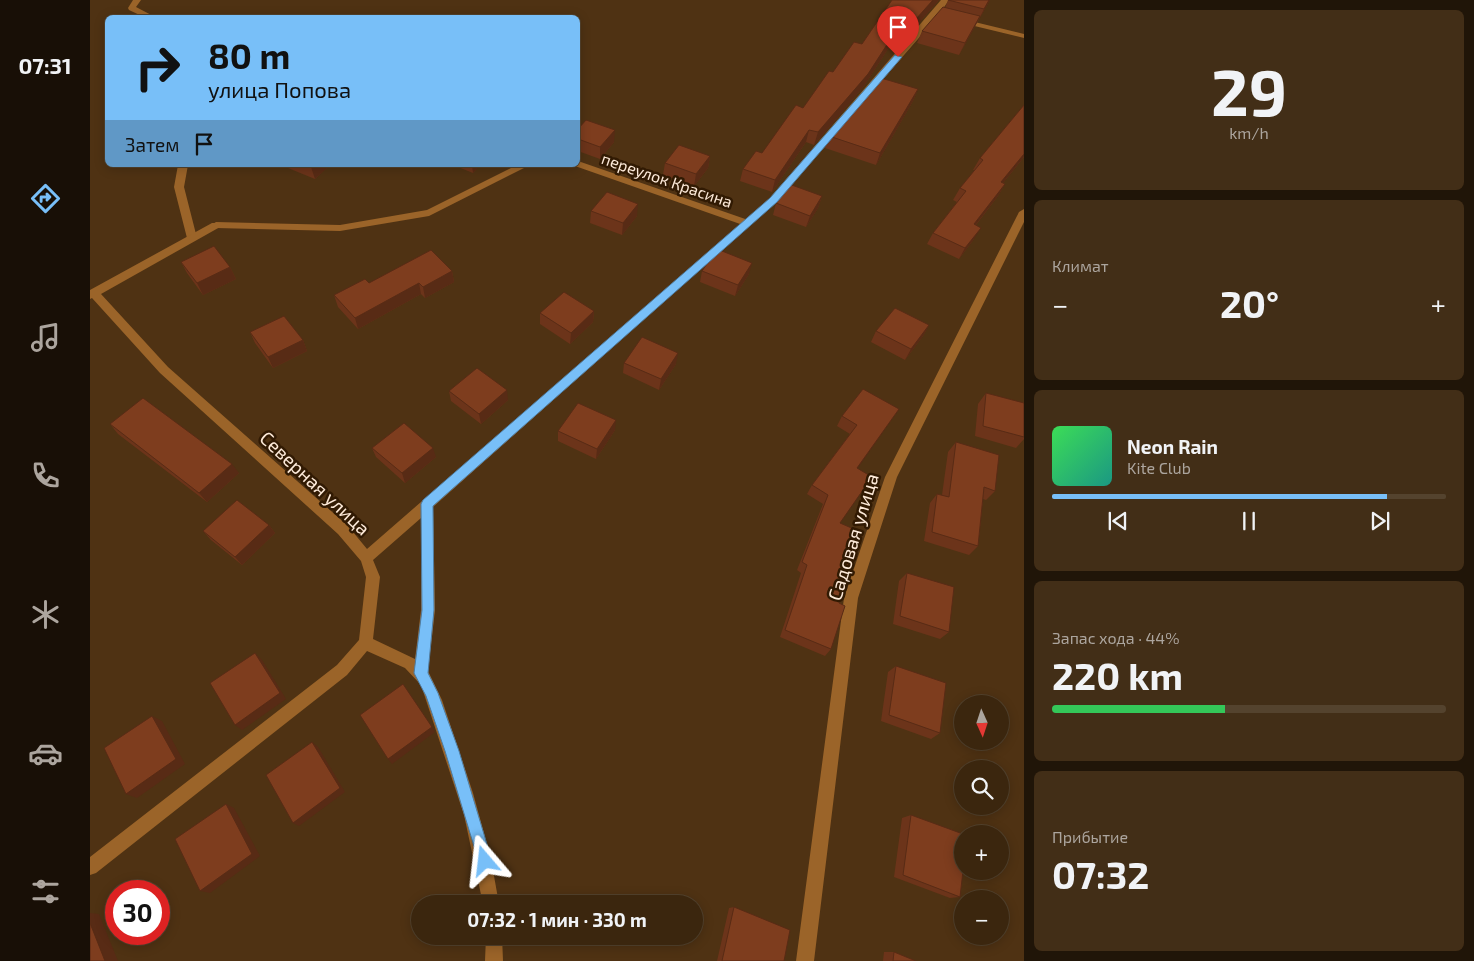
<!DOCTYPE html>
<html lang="ru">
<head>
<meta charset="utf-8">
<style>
  :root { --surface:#3b260e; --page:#422e17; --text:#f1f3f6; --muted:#aca59e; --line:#54432e; --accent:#78bff8 }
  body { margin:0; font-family:"Exo 2",sans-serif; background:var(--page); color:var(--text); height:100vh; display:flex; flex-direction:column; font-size:19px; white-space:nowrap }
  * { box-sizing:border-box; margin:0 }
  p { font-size:16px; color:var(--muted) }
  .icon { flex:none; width:28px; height:28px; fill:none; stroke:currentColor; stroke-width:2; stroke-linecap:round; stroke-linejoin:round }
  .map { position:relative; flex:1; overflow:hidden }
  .drawer { display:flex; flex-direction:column; gap:10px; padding:10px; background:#201508; width:450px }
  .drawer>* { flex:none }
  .banner { position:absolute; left:15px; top:15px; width:475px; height:152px; border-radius:8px; box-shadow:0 2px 12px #0003,0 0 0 1px var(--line); background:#78bff8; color:#111; overflow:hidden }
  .needle { width:32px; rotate:177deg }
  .fabs { position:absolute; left:864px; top:695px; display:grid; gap:10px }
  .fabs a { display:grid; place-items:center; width:55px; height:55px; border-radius:50%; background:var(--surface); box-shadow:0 2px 12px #0003,0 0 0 1px var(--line); font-size:25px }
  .speed { position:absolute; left:15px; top:880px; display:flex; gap:10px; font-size:25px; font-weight:700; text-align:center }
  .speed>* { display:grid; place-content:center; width:65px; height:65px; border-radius:50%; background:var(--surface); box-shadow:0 2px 12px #0003,0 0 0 1px var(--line); line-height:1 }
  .speed .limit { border:8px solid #d22; background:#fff; color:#111 }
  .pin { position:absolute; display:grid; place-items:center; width:42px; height:42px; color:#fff; margin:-51px -21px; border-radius:50% 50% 50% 0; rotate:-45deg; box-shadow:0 0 5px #0007 }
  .pin .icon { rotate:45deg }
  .me { position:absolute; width:55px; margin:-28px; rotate:343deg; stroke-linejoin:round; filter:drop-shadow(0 0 4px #0008) }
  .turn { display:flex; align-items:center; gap:18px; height:105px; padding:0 20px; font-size:22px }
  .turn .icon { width:65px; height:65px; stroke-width:2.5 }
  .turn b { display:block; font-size:35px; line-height:42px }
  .then { display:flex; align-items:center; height:48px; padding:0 20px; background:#0003; gap:10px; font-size:19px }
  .big { font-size:38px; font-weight:700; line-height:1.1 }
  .drawer .card { flex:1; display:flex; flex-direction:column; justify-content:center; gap:8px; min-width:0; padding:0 18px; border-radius:8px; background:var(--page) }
  .drawer .dial { align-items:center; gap:0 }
  .dial b { font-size:65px; line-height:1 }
  .song { display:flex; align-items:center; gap:15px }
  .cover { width:60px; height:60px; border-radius:8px; background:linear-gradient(135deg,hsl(130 70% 55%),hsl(170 70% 35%)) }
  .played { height:5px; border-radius:2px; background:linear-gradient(90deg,var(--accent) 85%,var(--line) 85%) }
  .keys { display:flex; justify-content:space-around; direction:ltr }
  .heat { display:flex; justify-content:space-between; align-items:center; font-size:28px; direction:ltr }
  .charge { height:8px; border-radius:4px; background:linear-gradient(90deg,#34c759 44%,var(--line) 0) }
  .trip { position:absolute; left:321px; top:895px; width:292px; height:50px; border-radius:25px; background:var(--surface); box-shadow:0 2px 12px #0003,0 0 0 1px var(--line); font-weight:700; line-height:50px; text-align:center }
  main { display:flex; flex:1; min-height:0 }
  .tab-bar { display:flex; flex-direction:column; width:90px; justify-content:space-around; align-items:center; background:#180f06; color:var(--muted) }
  .tab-bar .icon { width:35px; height:35px }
  .tab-bar .current { color:var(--accent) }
  .tab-bar b { font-size:22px; color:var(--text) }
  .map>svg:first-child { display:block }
</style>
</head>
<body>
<main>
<nav class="tab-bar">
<b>07:31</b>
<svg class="icon current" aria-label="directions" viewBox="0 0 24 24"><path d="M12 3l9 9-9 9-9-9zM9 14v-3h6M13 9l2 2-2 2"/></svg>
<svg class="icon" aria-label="music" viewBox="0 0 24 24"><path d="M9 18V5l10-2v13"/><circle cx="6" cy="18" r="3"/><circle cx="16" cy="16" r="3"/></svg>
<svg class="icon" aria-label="phone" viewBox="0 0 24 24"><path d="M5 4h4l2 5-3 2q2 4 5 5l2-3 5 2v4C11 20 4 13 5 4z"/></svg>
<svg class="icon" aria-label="climate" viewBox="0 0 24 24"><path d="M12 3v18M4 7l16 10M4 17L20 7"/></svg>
<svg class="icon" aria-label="car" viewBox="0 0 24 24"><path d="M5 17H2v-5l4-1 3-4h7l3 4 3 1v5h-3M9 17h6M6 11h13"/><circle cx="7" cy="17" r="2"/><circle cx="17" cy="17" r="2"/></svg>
<svg class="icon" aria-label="filters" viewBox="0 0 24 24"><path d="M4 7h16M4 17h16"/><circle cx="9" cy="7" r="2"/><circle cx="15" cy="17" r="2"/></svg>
</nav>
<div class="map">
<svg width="934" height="961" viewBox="0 0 934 961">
  <rect width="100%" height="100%" fill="#4f3213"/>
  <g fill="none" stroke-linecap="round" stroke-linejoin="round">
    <path fill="#9b6429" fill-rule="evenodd" d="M 43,0 L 51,0 L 46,7 L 67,18 L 56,18 L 39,10 L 38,8 Z
      M 868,18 L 934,34 L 934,38 L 868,22 Z
      M 488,161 L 661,221 L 662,223 L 657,226 L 653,225 L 485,166 L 488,165 Z
      M 88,165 L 98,165 L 94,187 L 107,238 L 102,242 L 97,238 L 84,187 Z
      M 427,165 L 440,165 L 339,216 L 250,231 L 126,228 L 121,225 L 126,222 L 250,225 L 337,210 Z"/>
    <path fill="#9b6429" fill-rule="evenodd" d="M 851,0 L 859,0 L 848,16 L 686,202 L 343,507 L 345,610 L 338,671 L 352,700 L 383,793 L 401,859 L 409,904 L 393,904 L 374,815 L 331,685 L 315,668 L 277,651 L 257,675 L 6,873 L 0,875 L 0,857 L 247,665 L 269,640 L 276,577 L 271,561 L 248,534 L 70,373 L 2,298 L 0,299 L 0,290 L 122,223 L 130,223 L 130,227 L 11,294 L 78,367 L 258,526 L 277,549 L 680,198 ZM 331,518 L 331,610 L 325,659 L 283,639 L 290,577 L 283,560 Z
      M 934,209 L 934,222 L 807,477 L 768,598 L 724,961 L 706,961 L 754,598 L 795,477 L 929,212 Z
      M 396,936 L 412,936 L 413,961 L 395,961 Z"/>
  </g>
  <path fill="#6c341a" d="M 849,0 L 813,41 L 805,38 L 774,86 L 724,145 L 716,142 L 682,192 L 650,181 L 653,169 L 672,153 L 713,108 L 743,72 L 772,44 Z
    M 858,0 L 900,0 L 888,21 L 869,55 L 827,43 L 832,31 L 855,8 Z
    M 828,89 L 823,101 L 786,165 L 735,148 L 739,136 Z
    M 934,105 L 934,157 L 913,183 L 915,184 L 908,196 L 886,225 L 884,239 L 869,259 L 837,244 L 843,233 L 867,202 L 863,200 L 870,188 L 885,170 L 883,170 L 890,158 Z
    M 488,129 L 524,142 L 510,159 L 488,151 Z
    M 620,156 L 618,168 L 604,186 L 573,175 L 575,163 Z
    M 197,165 L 240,165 L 225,179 L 198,168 Z
    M 363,165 L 390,165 L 383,173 Z
    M 732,196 L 728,208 L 716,227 L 683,215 L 686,203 Z
    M 501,211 L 547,216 L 532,235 L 500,223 Z
    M 91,262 L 140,267 L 146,279 L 113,295 L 97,273 Z
    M 362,271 L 364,282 L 335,298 L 331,294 L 268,329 L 248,307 L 244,295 L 279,283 Z
    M 612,271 L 659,274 L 645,296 L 610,282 Z
    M 504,311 L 503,322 L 480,344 L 450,324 L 450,313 Z
    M 839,325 L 833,336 L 815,360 L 781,342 L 786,331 Z
    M 160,332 L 213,340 L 217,351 L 183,368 L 165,343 Z
    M 534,363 L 586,364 L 569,390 L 533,373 Z
    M 359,391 L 418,400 L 391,424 L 361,401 Z
    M 896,393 L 934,403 L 934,439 L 926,448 L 885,436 L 888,404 Z
    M 809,409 L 767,468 L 750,523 L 749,603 L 741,649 L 735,656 L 690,637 L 711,573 L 707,570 L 733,504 L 717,494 L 722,485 L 760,434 L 747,426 L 752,416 Z
    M 20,424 L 149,473 L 117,502 L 28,434 Z
    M 525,430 L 506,459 L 468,441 L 468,431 Z
    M 866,442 L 905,491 L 896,500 L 893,499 L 888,546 L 879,555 L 834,541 L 840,503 L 847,494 L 852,495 L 858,452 Z
    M 282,448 L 346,457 L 315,483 L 286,457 Z
    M 179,525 L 185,533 L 152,565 L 121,540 L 113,531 Z
    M 817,573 L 859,632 L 850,639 L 803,624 L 809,581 Z
    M 806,666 L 850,733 L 841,739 L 791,721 L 798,672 Z
    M 821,815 L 870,897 L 860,898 L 804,877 L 812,818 Z
    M 644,907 L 694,961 L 627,961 L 639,908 Z
    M 794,952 L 804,952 L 826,961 L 793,961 Z"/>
  <path fill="#582b15" d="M 843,0 L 849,0 L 813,41 L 817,29 Z
    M 899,0 L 900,0 L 888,21 L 894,9 Z
    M 890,16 L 884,28 L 869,55 L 875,43 Z
    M 809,26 L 805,38 L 774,86 L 724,145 L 728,132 Z
    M 828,89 L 823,101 L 786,165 L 790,153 Z
    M 525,130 L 524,142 L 510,159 L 510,147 Z
    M 719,130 L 716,142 L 682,192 L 685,180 Z
    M 934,154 L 934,157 L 904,194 L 911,182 Z
    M 620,156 L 618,168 L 604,186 L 606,174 Z
    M 223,165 L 240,165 L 225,179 L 221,167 Z
    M 382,165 L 390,165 L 383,173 Z
    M 915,184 L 908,196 L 877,236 L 884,224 Z
    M 732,196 L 728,208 L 716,227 L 720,216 Z
    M 548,204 L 547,216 L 532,235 L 533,223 Z
    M 891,228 L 884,239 L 869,259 L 875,248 Z
    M 662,263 L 659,274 L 645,296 L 648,285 Z
    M 140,267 L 146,279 L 113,295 L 107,283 Z
    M 362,271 L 364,282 L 335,298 L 333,287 Z
    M 329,283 L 331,294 L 268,329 L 265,318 Z
    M 504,311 L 503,322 L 480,344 L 481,333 Z
    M 839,325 L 833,336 L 815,360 L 821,349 Z
    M 213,340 L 217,351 L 183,368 L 178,357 Z
    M 588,353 L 586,364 L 569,390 L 571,379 Z
    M 417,390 L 418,400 L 391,424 L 389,414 Z
    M 809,409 L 802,419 L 761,478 L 767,468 Z
    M 526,420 L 525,430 L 506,459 L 507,449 Z
    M 343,448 L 346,457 L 315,483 L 312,473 Z
    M 142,464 L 149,473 L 117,502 L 109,493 Z
    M 179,525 L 185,533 L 152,565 L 145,557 Z
    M 165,653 L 172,660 L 196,699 L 152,730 L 145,725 Z
    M 62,716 L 72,721 L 95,764 L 47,798 L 36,794 Z
    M 342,727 L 345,732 L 302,764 L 298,759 Z
    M 222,742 L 228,747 L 255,792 L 209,826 L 203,823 Z
    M 136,804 L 144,808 L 170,856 L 120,893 L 110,891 Z
    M 0,913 L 9,914 L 28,961 L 15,961 L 0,923 Z"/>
  <path fill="#7e3d1e" stroke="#582b15" d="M 802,0 L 843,0 L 817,29 L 809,26 L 778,74 L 728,132 L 719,130 L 685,180 L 653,169 L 666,151 L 672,153 L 706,105 L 713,108 L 739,71 L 743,72 L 764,42 L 772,44 Z
    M 858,0 L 899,0 L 894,9 Z
    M 853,7 L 890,16 L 875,43 L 832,31 Z
    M 791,78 L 828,89 L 790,153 L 739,136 Z
    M 934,105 L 934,154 L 911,182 L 915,184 L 884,224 L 891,228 L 875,248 L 843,233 L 876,191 L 870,188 L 893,160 L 890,158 Z
    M 496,120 L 525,130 L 510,147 L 488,139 L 488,129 Z
    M 589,145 L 620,156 L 606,174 L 575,163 Z
    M 699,184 L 732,196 L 720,216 L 686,203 Z
    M 517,192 L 548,204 L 533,223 L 501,211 Z
    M 124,246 L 140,267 L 107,283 L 91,262 Z
    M 627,249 L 662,263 L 648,285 L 612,271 Z
    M 341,250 L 362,271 L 333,287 L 329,283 L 265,318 L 244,295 L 275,279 L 279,283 Z
    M 474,292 L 504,311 L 481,333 L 450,313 Z
    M 805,308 L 839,325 L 821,349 L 786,331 Z
    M 194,316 L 213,340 L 178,357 L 160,332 Z
    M 552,337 L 588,353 L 571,379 L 534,363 Z
    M 387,368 L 417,390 L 389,414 L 359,391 Z
    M 773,389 L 809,409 L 767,468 L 782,477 L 750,523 L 773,533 L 749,603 L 755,606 L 741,649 L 695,630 L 717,565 L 712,562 L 738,495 L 722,485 L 767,425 L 752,416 Z
    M 896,393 L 934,403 L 934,437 L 893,426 Z
    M 53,398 L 142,464 L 109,493 L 20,424 Z
    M 488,403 L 526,420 L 507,449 L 468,431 Z
    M 314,423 L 343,448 L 312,473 L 282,448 Z
    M 866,442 L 909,455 L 905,491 L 894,487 L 888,546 L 842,532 L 847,494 L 859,497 Z
    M 147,500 L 179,525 L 145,557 L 113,531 Z
    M 817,573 L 864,587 L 859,632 L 810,616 Z
    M 165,653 L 190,693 L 145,725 L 120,683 Z
    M 806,666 L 856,683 L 850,733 L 799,715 Z
    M 313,684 L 342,727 L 298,759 L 270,715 Z
    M 62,716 L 86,759 L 36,794 L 14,748 Z
    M 222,742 L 250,788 L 203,823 L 176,775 Z
    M 136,804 L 162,854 L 110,891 L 85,839 Z
    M 821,815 L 873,834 L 873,871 L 870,897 L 813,875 Z
    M 644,907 L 700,930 L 694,961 L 632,961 Z
    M 0,923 L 15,961 L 0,961 Z
    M 804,952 L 826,961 L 803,961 Z"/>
  <path fill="#78bff8" stroke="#4e7ca1" d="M 805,55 L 812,57 L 687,202 L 343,506 L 344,610 L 338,673 L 348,693 L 369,751 L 402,861 L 400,866 L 395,868 L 390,866 L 355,751 L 336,696 L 324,673 L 332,610 L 331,504 L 333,500 L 680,198 Z"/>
  <g text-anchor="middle" stroke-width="5" stroke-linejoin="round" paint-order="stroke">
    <g font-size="16" fill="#fdead9" stroke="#311a03">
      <text transform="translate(577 180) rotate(19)" y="6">переулок Красина</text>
    </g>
    <g font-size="19" fill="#fdead9" stroke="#311a03">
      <text transform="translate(225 483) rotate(43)" y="7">Северная улица</text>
      <text transform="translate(763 537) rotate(-73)" y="7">Садовая улица</text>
    </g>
  </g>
</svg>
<div class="fabs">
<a><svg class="needle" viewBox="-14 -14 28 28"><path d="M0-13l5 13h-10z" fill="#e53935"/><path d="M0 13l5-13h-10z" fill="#aca59e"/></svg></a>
<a><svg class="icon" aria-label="search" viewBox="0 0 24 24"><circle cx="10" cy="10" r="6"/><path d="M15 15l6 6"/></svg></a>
<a>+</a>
<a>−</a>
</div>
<div class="speed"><div class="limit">30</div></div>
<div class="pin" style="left:808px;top:57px;background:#d93025"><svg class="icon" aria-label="arrive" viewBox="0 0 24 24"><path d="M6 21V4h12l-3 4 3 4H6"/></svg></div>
<svg class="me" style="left:395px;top:861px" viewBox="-20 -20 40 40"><path d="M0-17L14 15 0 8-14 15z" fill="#78bff8" stroke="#fff" stroke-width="4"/></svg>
<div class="trip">07:32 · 1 мин · 330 m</div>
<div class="banner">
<div class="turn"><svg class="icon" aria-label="right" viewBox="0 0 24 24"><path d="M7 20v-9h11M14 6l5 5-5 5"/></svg><div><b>80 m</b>улица Попова</div></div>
<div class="then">Затем<svg class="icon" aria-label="arrive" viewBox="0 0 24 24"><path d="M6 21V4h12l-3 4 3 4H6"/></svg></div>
</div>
</div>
<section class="drawer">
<div class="card dial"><b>29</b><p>km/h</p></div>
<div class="card"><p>Климат</p>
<div class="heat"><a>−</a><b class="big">20°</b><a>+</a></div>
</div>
<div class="card">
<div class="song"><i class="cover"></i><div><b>Neon Rain</b><p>Kite Club</p></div></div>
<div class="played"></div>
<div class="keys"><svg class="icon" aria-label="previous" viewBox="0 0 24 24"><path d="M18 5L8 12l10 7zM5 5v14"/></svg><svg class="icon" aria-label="pause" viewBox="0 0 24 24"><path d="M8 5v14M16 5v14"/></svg><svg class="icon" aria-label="next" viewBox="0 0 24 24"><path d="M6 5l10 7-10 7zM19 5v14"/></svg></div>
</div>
<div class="card"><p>Запас хода · 44%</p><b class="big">220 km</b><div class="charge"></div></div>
<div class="card"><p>Прибытие</p><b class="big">07:32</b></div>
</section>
</main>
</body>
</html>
